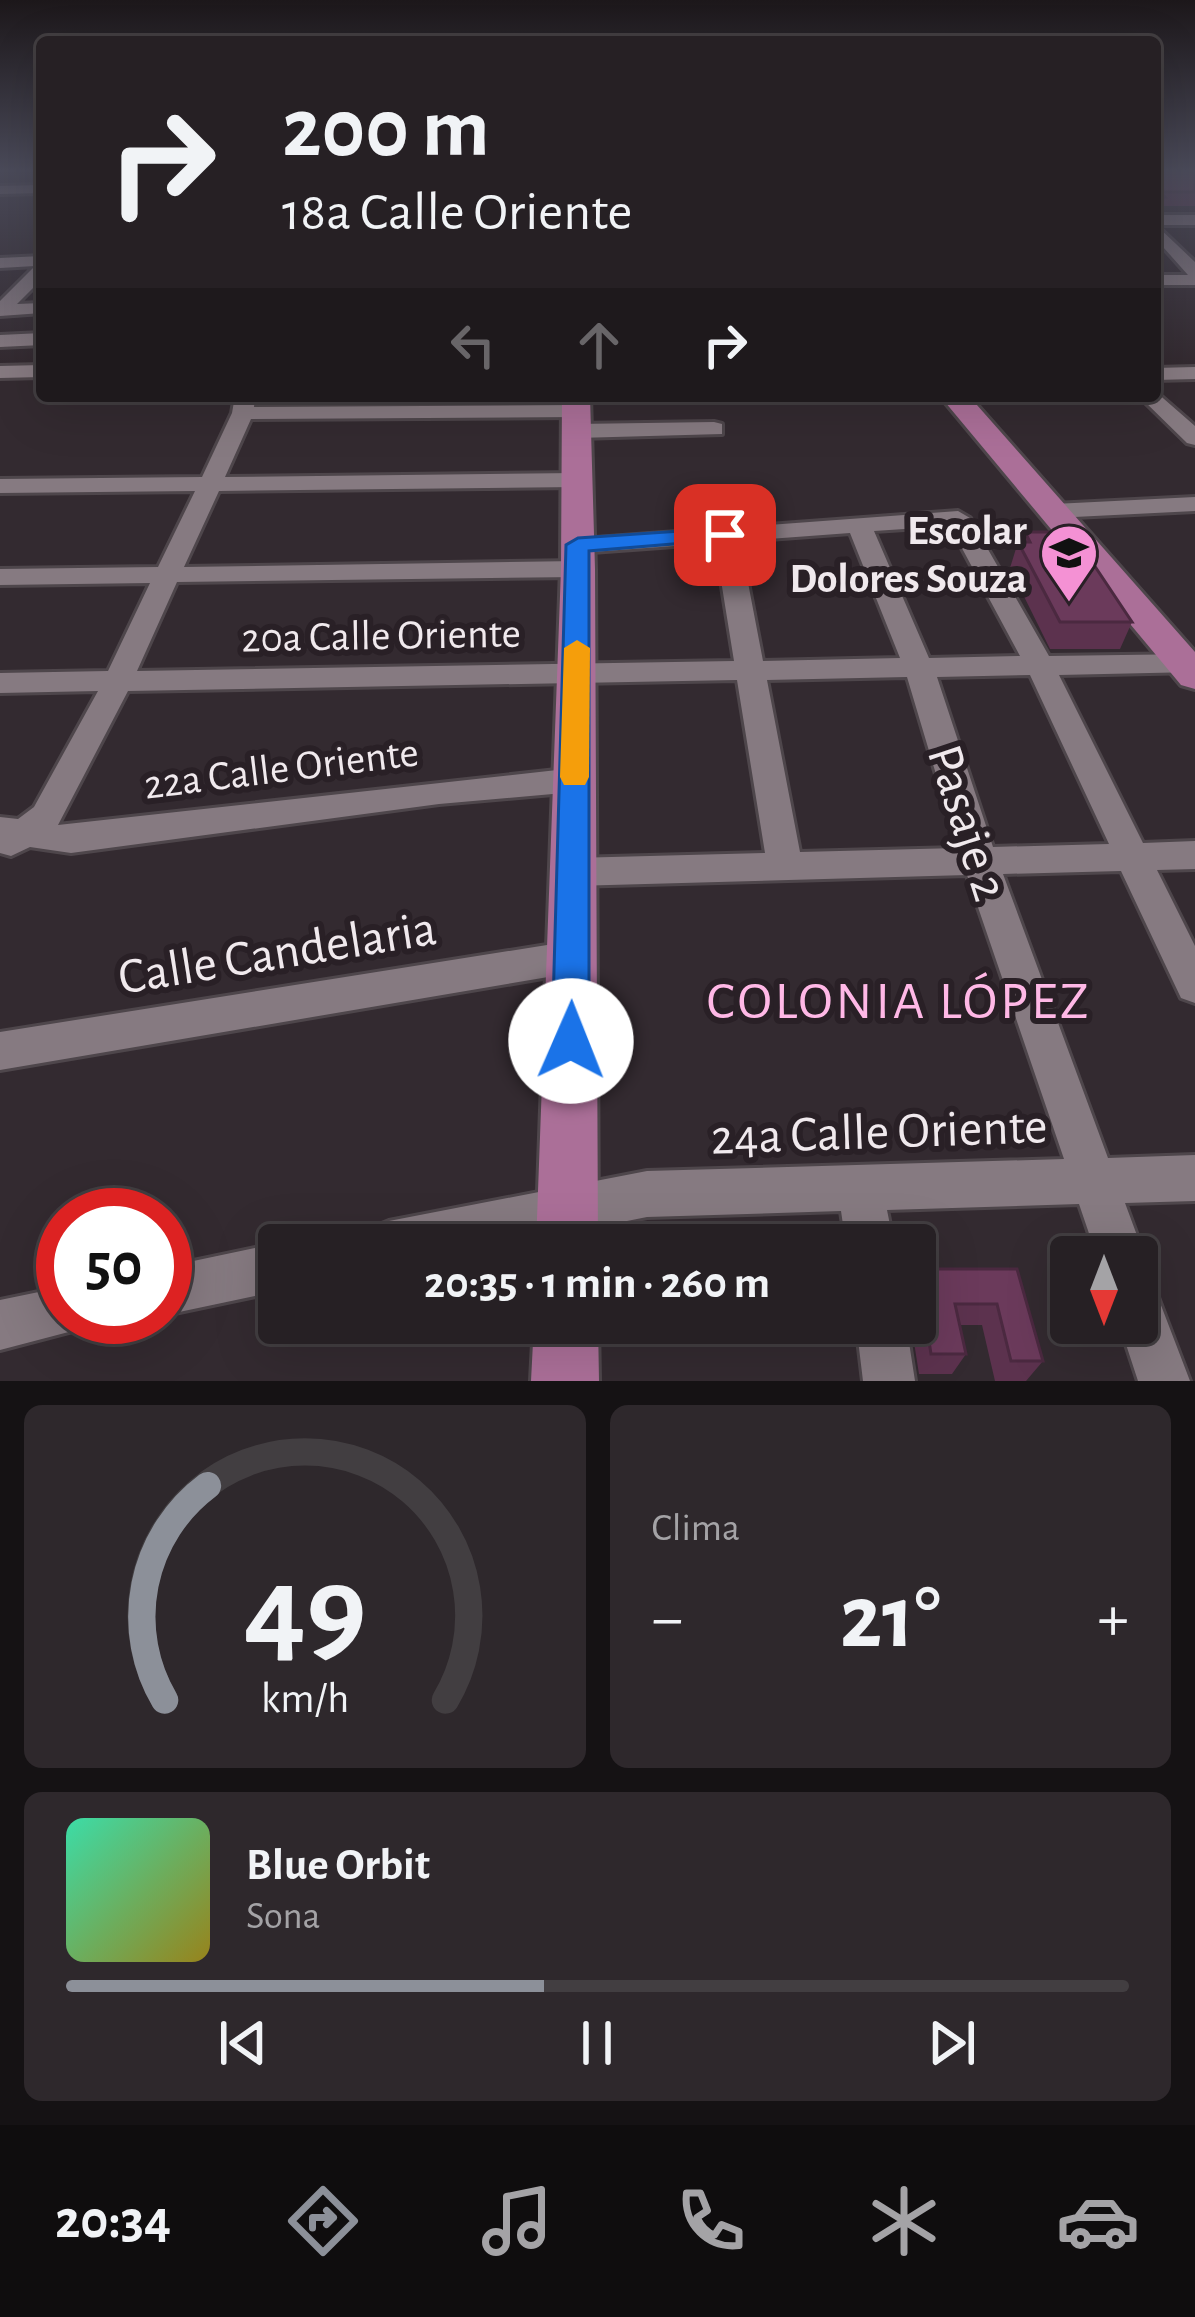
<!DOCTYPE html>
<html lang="es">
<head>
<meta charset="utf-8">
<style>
  :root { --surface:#262024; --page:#2e282c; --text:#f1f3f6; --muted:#a4a3a6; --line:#423e41; --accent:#8c9099 }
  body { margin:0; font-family:"Alegreya Sans",sans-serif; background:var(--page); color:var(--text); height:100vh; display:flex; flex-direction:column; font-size:45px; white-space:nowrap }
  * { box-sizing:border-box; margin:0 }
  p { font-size:39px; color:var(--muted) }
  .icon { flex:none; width:66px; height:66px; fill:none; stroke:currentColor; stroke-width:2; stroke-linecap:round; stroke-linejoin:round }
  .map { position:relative; height:1381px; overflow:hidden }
  .side { display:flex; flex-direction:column; gap:24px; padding:24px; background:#151214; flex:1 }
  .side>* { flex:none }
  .hud { position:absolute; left:36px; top:36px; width:1125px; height:366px; border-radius:12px; box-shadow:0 12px 48px #0002,0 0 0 3px var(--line); background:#262024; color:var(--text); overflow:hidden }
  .needle { width:78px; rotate:180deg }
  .fabs { position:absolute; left:1050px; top:1236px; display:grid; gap:24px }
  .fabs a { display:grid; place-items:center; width:108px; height:108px; border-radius:12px; background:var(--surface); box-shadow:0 12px 48px #0002,0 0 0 3px var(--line); font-size:60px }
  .speed { position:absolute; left:36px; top:1188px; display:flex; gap:24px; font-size:60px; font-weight:700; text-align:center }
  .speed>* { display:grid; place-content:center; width:156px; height:156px; border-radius:50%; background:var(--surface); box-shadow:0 12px 48px #0002,0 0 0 3px var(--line); line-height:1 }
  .speed .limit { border:18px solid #d22; background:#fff; color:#111 }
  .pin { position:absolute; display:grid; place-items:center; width:102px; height:102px; color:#fff; margin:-51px; border-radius:24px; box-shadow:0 6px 18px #0006 }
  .me { position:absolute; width:132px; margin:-66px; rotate:1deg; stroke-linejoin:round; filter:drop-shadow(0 0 9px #0008) }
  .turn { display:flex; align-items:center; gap:42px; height:252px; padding:0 48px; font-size:54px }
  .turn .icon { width:156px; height:156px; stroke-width:2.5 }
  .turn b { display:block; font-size:84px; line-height:102px }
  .lanes { display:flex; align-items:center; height:114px; padding:0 48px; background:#0003; justify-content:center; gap:60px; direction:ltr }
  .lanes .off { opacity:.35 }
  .big { font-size:90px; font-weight:700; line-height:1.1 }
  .side .widget { flex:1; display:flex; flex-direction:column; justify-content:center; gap:18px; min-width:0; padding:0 42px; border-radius:18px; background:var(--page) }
  .side .dial { align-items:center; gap:0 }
  .dial svg { height:312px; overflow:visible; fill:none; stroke:var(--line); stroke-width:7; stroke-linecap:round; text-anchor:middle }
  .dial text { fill:var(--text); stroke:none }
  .song { display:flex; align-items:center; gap:36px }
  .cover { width:144px; height:144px; border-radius:18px; background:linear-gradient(135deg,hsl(160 70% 55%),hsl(50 70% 35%)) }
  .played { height:12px; border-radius:6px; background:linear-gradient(90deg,var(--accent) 45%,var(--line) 45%) }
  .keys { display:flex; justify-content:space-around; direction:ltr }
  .heat { display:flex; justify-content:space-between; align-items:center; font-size:66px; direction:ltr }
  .side .tiles { flex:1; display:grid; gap:24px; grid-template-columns:1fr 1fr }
  .widget:last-child { grid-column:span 2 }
  .trip { position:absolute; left:258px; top:1224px; width:678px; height:120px; border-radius:12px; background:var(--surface); box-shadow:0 12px 48px #0002,0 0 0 3px var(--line); font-weight:700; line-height:120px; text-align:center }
  .dock { display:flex; height:192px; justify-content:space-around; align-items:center; background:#0f0d0e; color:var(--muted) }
  .dock .icon { width:84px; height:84px }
  .dock .active { color:var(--accent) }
  .dock b { font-size:54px; color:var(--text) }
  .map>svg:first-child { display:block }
</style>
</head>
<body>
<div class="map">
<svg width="1195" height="1381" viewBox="0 0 1195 1381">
  <rect width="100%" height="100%" fill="#332a30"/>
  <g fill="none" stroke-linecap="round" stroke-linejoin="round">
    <g stroke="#4e464b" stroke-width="6">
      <path id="minor" d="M 42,185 L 42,193 L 0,194 L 0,186 Z
        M 1155,215 L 1195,215 L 1195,225 L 1156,225 L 1195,262 L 1195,285 L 1155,285 L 1155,275 L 1188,275 L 1155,238 Z
        M 42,256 L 42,279 L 17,304 L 42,303 L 42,313 L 0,316 L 0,301 L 35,266 L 0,268 L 0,258 Z
        M 42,333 L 42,345 L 0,347 L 0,335 Z
        M 42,365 L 42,377 L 0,378 L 0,366 Z
        M 1195,367 L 1195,379 L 1155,380 L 1155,368 Z
        M 1156,392 L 1195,426 L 1195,445 L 1187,443 L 1139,396 L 1155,396 Z
        M 235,396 L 255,396 L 254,407 L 576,405 L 587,411 L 576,417 L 251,419 L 225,477 L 577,473 L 589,480 L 577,487 L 219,491 L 184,567 L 578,561 L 591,569 L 578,577 L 177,582 L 137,671 L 734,661 L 715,543 L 578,553 L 569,550 L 565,545 L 569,540 L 958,511 L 970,518 L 1049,656 L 1195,654 L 1195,672 L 1059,675 L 1143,843 L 1195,841 L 1195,869 L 1157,870 L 1195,946 L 1195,1003 L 1181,998 L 1121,871 L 1003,874 L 1108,1158 L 1195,1155 L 1195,1201 L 1125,1203 L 1145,1257 L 1138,1274 L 1137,1257 L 1097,1257 L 1079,1204 L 887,1210 L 894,1245 L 846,1245 L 841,1211 L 647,1217 L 507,1245 L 365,1245 L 372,1228 L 389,1221 L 647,1171 L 1064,1159 L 967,875 L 573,886 L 560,882 L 555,872 L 560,862 L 573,858 L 765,853 L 737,680 L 128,691 L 58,825 L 575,768 L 587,772 L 591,780 L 587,788 L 575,792 L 439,804 L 71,853 L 30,847 L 11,856 L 0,853 L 0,817 L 18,819 L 34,807 L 98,691 L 0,693 L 0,673 L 108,671 L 150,583 L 0,585 L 0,569 L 158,567 L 195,491 L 0,493 L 0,479 L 202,477 L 232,413 ZM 950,526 L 1020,656 L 929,658 L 874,531 ZM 850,533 L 900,658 L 763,661 L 740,541 ZM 1030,675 L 1109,844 L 993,847 L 937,677 ZM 907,677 L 958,848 L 800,852 L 767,680 Z
        M 714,422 L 722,424 L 722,434 L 577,438 L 566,431 L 577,424 Z
        M 1195,497 L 1195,511 L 1054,518 L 1042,511 L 1054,504 Z
        M 572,941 L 586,945 L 591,957 L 586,969 L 572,973 L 0,1070 L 0,1032 Z
        M 279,1243 L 284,1245 L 279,1245 L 279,1291 L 165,1315 L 165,1267 Z
        M 1137,1279 L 1154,1287 L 1190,1381 L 1138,1381 L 1119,1323 L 1137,1323 Z
        M 63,1287 L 63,1317 L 86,1317 L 80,1329 L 0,1350 L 0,1300 Z
        M 856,1323 L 906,1323 L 915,1381 L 863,1381 Z"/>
    </g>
    <g stroke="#4e464b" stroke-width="6">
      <path id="major" d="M 562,396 L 590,396 L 595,569 L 598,1245 L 536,1245 L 561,569 Z
        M 940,396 L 969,396 L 1195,652 L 1195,689 L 1181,685 Z
        M 534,1323 L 598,1323 L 599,1381 L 531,1381 Z"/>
    </g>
    <use href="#minor" fill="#867a81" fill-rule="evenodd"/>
    <use href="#major" fill="#ab6f98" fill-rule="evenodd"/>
  </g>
  <path fill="#5c324e" d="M 1155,170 L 1195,175 L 1195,206 L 1162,206 L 1161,211 Z
    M 1025,532 L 1071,550 L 1132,622 L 1120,649 L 1050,649 L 1010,568 L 1018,542 L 1022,542 Z
    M 915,1269 L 1017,1269 L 1043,1361 L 1026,1381 L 995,1381 L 982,1325 L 960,1325 L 966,1354 L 952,1374 L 919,1374 L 911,1323 L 915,1323 Z"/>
  <path fill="#4b2940" d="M 1165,197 L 1161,211 L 1155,211 L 1156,198 Z"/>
  <path fill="#6b3a5b" stroke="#4b2940" stroke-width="3" d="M 1155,170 L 1189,170 L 1195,175 L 1195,192 L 1160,192 L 1165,197 L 1156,198 L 1155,204 Z
    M 1025,532 L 1059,532 L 1071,550 L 1084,550 L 1132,622 L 1060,622 L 1018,542 L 1030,542 Z
    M 915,1269 L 1017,1269 L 1043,1361 L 1011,1361 L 997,1304 L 955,1304 L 966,1354 L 931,1354 L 923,1301 L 917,1297 L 915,1289 Z"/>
  <linearGradient id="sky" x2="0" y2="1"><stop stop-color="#1c171a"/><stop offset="0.47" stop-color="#4a4a59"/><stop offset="1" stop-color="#4a4a59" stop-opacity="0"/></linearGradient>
  <rect width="1195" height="363" fill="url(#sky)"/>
  <path fill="#1a73e8" stroke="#114b97" stroke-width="3" d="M 725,528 L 733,530 L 733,539 L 589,551 L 589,1041 L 584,1053 L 571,1058 L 557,1053 L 552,1041 L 566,545 L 578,538 Z"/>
  <path fill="#f59e0b" d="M 577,640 L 590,648 L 589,777 L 585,785 L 564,785 L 560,777 L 564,648 Z"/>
  <defs>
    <g id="school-pin" transform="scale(3)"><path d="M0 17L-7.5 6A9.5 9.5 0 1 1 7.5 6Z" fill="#f491d4" stroke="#292026"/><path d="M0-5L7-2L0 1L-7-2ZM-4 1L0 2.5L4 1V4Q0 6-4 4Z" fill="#111"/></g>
  </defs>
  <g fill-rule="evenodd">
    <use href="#school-pin" x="1069" y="553"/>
  </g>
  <g text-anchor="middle" stroke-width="12" stroke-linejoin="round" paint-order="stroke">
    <g font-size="42" font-weight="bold" fill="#f0e9ed" stroke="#292026" text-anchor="end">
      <text x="1027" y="544">Escolar<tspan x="1027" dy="48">Dolores Souza</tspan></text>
    </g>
    <g font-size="42" fill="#f0e9ed" stroke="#292026">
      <text transform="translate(381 634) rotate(-1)" y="15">20a Calle Oriente</text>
      <text transform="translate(281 767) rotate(-7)" y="15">22a Calle Oriente</text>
    </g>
    <g font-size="51" fill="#f0e9ed" stroke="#292026">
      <text transform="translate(969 822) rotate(72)" y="18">Pasaje 2</text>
      <text transform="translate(277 951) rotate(-9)" y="18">Calle Candelaria</text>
      <text transform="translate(879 1130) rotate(-2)" y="18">24a Calle Oriente</text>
    </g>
    <g font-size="54" letter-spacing="3" fill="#ffb8e6" stroke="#292026">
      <text x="899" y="1018">COLONIA LÓPEZ</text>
    </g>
  </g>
</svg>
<div class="fabs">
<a><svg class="needle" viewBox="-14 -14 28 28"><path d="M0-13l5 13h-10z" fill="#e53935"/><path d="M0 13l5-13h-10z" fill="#a4a3a6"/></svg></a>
</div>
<div class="speed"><div class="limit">50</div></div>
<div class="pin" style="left:725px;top:535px;background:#d93025"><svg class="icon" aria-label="arrive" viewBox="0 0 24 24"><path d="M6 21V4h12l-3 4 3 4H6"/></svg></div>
<svg class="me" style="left:571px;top:1041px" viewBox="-20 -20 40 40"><circle r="19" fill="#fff"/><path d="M0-13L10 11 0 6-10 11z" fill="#1a73e8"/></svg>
<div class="trip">20:35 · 1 min · 260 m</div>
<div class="hud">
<div class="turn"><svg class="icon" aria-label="right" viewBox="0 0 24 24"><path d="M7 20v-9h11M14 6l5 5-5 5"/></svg><div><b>200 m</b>18a Calle Oriente</div></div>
<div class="lanes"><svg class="icon off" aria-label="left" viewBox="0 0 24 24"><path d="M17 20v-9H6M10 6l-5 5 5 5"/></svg><svg class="icon off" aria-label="ahead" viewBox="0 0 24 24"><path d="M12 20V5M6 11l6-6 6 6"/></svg><svg class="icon" aria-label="right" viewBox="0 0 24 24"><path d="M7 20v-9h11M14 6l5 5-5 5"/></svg></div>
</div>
</div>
<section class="side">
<div class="tiles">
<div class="widget dial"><svg viewBox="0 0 100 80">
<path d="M14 69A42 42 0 1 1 86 69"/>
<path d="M14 69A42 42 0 0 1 25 14" stroke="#8c9099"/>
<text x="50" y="56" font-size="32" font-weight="700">49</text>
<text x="50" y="72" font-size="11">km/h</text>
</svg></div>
<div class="widget"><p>Clima</p>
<div class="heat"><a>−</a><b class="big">21°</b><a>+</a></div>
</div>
<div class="widget">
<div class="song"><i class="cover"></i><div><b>Blue Orbit</b><p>Sona</p></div></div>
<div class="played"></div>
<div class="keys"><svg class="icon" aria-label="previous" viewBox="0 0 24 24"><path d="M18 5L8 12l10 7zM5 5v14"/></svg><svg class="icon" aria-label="pause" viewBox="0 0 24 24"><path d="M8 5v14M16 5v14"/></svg><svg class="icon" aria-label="next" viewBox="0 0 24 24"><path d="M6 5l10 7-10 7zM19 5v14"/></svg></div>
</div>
</div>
</section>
<nav class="dock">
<b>20:34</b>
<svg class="icon active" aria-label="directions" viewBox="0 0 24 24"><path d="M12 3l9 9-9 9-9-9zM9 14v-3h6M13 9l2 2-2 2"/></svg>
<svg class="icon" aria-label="music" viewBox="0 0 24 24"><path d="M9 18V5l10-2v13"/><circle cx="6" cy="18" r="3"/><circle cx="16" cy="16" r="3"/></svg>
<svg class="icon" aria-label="phone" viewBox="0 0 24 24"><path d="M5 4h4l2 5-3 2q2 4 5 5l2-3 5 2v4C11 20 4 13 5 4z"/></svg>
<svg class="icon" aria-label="climate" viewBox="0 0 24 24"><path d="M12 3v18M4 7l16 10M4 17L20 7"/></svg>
<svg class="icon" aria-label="car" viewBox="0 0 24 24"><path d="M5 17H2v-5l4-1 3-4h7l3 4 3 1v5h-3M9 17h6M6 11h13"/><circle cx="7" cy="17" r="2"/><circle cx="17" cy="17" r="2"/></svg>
</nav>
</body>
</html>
